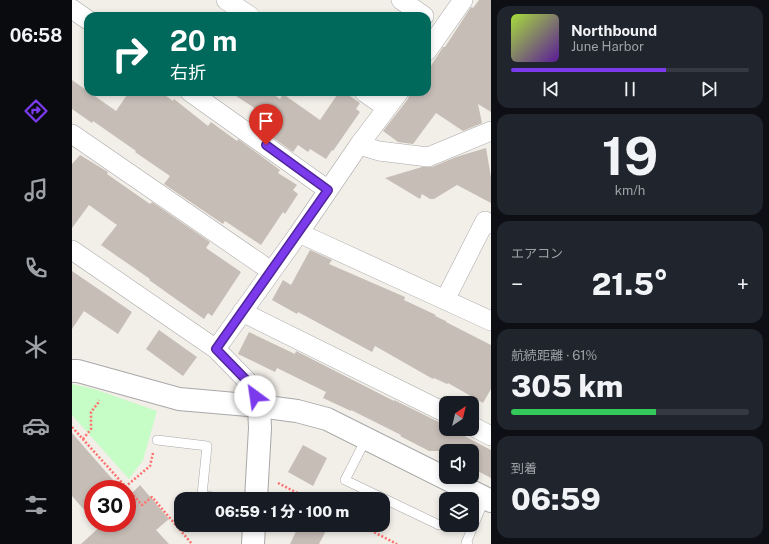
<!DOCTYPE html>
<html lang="ja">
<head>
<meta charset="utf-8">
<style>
  :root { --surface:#171b24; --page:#20242c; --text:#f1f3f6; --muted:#9ea1a6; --line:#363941; --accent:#7c3aed }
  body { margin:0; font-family:"Public Sans","Noto Sans JP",sans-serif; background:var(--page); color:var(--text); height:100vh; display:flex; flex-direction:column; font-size:15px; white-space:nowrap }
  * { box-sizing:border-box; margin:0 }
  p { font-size:13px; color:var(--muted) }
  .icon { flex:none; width:22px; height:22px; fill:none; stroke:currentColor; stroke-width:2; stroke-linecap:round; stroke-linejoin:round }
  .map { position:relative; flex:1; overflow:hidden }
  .panel { display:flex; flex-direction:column; gap:6px; padding:6px; background:#0d0f14; width:278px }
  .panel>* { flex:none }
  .banner { position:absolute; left:12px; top:12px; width:347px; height:84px; border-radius:12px; box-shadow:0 2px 6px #0003; background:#00695c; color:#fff; overflow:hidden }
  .needle { width:26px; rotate:35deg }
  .fabs { position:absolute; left:367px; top:396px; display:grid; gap:8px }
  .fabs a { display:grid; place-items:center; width:40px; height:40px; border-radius:8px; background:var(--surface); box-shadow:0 2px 6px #0003; font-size:20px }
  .speed { position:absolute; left:12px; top:480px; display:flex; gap:8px; font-size:20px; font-weight:700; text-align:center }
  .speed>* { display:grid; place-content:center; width:52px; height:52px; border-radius:50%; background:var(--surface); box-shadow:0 2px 6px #0003; line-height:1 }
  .speed .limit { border:6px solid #d22; background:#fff; color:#111 }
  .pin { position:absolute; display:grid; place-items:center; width:34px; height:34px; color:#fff; margin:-41px -17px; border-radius:50% 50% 50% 0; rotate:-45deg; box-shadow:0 0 4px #0007 }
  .pin .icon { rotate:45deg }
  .me { position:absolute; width:44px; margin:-22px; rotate:329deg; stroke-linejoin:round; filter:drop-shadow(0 0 3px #0008) }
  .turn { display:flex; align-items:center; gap:14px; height:84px; padding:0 20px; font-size:18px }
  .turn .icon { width:52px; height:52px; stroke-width:2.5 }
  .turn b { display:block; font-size:28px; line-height:34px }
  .big { font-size:30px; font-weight:800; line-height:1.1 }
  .panel .card { flex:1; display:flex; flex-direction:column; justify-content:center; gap:6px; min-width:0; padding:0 14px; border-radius:12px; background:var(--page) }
  .panel .dial { align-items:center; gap:0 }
  .dial b { font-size:52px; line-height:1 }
  .song { display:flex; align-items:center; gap:12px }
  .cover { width:48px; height:48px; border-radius:6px; background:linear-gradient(135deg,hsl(80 70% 55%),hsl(270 70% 35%)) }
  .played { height:4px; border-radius:2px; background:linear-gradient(90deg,var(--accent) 65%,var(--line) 65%) }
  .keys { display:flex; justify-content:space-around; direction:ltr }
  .heat { display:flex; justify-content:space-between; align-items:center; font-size:22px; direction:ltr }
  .charge { height:6px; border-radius:3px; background:linear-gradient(90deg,#34c759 61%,var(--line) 0) }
  .trip { position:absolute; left:102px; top:492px; width:216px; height:40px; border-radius:12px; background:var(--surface); box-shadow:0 2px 6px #0003; font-weight:800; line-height:40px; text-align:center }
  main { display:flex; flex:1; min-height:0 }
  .menu { display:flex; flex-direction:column; width:72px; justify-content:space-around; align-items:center; background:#090b0e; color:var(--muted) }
  .menu .icon { width:28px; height:28px }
  .menu .active { color:var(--accent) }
  .menu b { font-size:18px; color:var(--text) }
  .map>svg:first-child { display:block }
</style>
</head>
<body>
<main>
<nav class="menu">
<b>06:58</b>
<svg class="icon active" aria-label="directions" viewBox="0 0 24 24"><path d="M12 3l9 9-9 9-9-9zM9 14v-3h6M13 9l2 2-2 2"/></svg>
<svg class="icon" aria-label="music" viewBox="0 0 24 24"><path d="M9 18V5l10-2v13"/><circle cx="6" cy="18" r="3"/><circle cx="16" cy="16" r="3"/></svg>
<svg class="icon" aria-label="phone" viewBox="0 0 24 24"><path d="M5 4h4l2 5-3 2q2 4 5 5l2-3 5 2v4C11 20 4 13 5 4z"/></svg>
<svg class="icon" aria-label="climate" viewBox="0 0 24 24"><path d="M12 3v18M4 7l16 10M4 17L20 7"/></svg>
<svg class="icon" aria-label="car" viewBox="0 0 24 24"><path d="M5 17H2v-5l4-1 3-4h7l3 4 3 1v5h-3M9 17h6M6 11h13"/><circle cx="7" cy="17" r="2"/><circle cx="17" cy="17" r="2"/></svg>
<svg class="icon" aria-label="filters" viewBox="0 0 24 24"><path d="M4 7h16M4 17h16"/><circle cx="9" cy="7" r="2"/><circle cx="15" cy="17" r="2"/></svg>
</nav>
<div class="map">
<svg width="419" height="544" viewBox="0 0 419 544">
  <rect width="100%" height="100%" fill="#f2eee8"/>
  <path fill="#c6fcc6" d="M 0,384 L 22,389 L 85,411 L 71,460 L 57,479 L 0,415 Z"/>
  <path fill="#c7bdb7" d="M 407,0 L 419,0 L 419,112 L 406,104 L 410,123 L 391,131 L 364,113 L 341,144 L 326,142 L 311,131 L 336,99 L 338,92 L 355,92 L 355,72 L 371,47 L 373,47 L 399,7 L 401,8 Z
    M 0,80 L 44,111 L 57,92 L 89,92 L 101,101 L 102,99 L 136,126 L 139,122 L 165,141 L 166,139 L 208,170 L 206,173 L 225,185 L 221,190 L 226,194 L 213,214 L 211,212 L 189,245 L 153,221 L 151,224 L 92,184 L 98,176 L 63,152 L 64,151 L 21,121 L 20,123 L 0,109 Z
    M 158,92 L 198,92 L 208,99 L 211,94 L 248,120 L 267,92 L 272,92 L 288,103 L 284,109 L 288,112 L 261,151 L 260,150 L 254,159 L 238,149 L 236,152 L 226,145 L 221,152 L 179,122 L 187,111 Z
    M 414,148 L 419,177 L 419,203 L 385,185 L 362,199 L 358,199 L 350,194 L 348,199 L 313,178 L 350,167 L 360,167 L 384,157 Z
    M 8,155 L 36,172 L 35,174 L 78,204 L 80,202 L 138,242 L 134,248 L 169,272 L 140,316 L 136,313 L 132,319 L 77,280 L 78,279 L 29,245 L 45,225 L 17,205 L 0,228 L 0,164 Z
    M 238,250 L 260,260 L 257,264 L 333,297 L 332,300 L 364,315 L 363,316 L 374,321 L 374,322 L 419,345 L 419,389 L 411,403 L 376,383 L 375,384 L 362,378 L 361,379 L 303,346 L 300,352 L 226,312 L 225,314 L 200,300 L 211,280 L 219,285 Z
    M 0,271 L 60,312 L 46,334 L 12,311 L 0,329 Z
    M 87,330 L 125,357 L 111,376 L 74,349 Z
    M 177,332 L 223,354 L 224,351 L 322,401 L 322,400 L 373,425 L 374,429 L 379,429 L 419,450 L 419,478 L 400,468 L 400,451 L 357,451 L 328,436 L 329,435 L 279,410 L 279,411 L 251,398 L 254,392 L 205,368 L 203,372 L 166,354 Z
    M 0,433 L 49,489 L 21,489 L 21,520 L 0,496 Z
    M 231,445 L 255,458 L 241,486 L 216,472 Z
    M 68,485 L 97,519 L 84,530 L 97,544 L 9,544 L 32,523 L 55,523 L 55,498 Z
    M 227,525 L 257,525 L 247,544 L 218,544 Z"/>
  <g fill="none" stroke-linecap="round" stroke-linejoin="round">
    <g stroke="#a9a9a9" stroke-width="10">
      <path id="service" d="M 294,439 L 273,480 L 367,525
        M 85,440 L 135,446 L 130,495 L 150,499
        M 396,544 L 394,543 L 413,498"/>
    </g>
    <g stroke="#a9a9a9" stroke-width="20">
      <path id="minor" d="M 154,0 L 178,16
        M 329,0 L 352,16
        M 0,9 L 16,20
        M 355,51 L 391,0
        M 118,92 L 256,190
        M 292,92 L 315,108
        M 0,134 L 199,271
        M 287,145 L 307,151 L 356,157 L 419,131
        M 227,233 L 419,321
        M 0,250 L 144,349 L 180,386 L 187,406
        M 373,300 L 413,221 L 419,224
        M 170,312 L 374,413
        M 144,349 L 227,233 L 287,145 L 327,92
        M 400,426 L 419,436"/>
    </g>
    <g stroke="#a9a9a9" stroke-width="24">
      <path id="tertiary" d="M 0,371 L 6,371 L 107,399 L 187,406 L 225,411 L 255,419 L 419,501
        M 184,499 L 188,428 L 187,406
        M 181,544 L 182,525"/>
    </g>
    <path stroke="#ff706d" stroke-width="2.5" stroke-dasharray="2 2" stroke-linecap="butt" d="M 0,427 L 70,505 L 80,497 L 120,544
      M 11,439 L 19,429 L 19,412 L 26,403 L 27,400
      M 206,483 L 237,499
      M 53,487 L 78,466 L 81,453
      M 288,525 L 325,544"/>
    <use href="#service" stroke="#fff" stroke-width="9"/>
    <use href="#minor" stroke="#fff" stroke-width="19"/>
    <use href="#tertiary" stroke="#fff" stroke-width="22"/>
  </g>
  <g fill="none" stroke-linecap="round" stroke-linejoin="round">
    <g stroke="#51269a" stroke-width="10">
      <path id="route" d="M 183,396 L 180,386 L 144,349 C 181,296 219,243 256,190 L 194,145"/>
    </g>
    <use href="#route" stroke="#7c3aed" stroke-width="7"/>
  </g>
</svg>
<div class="fabs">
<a><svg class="needle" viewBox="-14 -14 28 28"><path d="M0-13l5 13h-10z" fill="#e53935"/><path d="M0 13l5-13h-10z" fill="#9ea1a6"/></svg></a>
<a><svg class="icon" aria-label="sound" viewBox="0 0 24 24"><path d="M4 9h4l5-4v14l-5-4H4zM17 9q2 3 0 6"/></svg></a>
<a><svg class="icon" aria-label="layers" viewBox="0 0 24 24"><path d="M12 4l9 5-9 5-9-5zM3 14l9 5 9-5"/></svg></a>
</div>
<div class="speed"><div class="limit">30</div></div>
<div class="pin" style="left:194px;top:145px;background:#d93025"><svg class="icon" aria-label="arrive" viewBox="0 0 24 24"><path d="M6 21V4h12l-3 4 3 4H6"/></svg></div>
<svg class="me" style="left:183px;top:396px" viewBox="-20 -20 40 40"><circle r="19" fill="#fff"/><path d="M0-13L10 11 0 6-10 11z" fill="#7c3aed"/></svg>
<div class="trip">06:59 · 1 分 · 100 m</div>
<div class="banner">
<div class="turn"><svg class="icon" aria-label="right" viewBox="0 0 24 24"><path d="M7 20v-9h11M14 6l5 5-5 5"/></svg><div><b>20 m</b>右折</div></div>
</div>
</div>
<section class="panel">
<div class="card">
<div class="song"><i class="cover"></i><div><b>Northbound</b><p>June Harbor</p></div></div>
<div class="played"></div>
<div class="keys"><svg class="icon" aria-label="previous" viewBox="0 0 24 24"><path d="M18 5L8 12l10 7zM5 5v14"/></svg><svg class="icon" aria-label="pause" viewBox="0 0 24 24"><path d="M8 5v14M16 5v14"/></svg><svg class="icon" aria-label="next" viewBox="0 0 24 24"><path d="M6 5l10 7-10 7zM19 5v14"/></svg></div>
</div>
<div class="card dial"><b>19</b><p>km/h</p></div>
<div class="card"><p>エアコン</p>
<div class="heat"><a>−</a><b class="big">21.5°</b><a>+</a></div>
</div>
<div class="card"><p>航続距離 · 61%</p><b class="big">305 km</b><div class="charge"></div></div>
<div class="card"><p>到着</p><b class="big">06:59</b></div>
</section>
</main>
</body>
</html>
